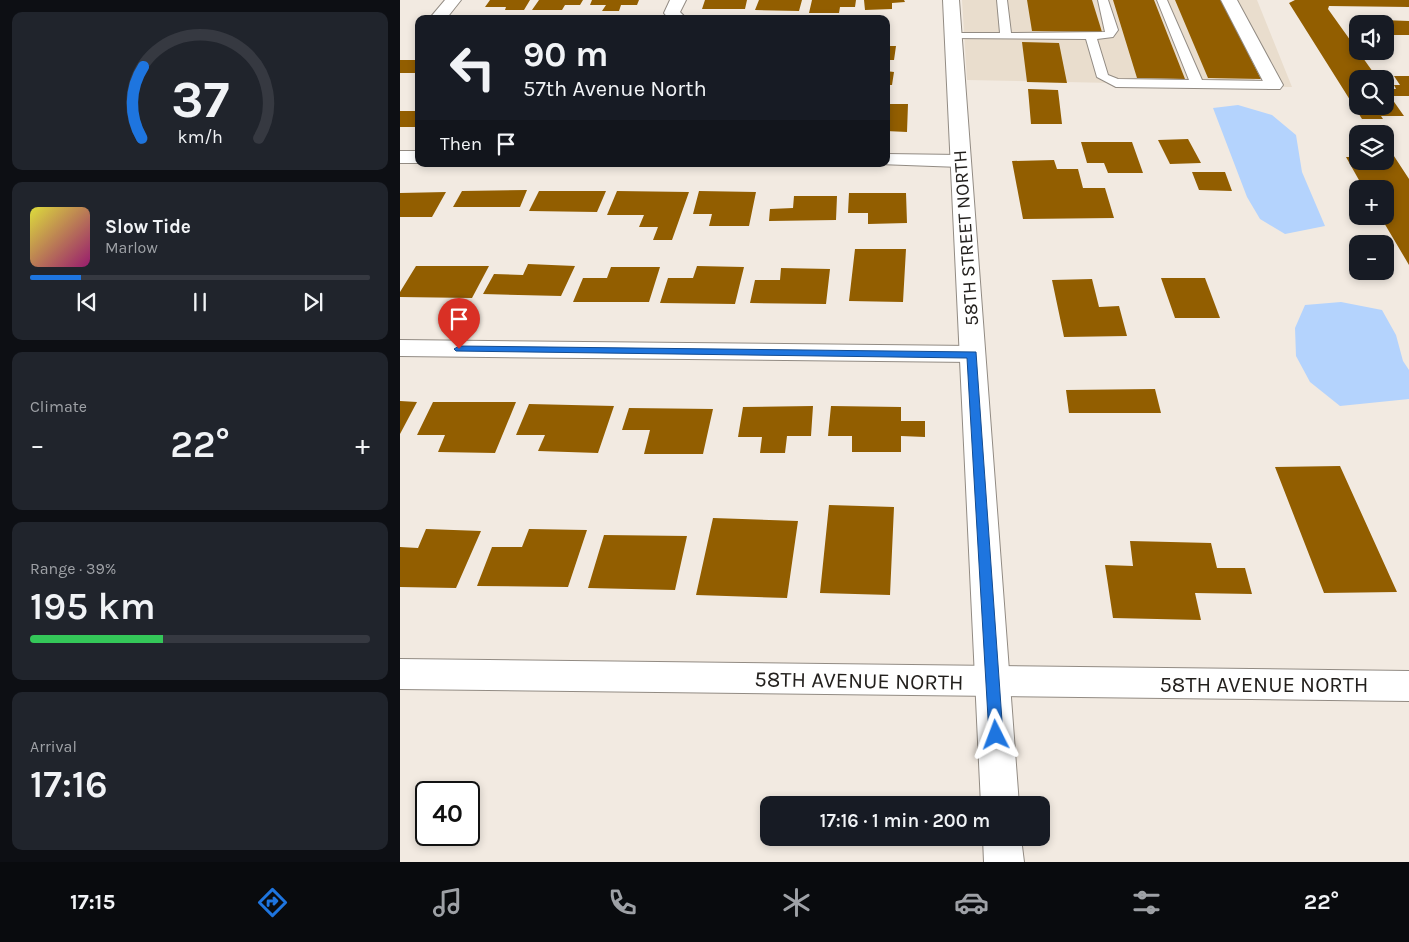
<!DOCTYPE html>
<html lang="en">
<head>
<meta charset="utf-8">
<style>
  :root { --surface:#171b24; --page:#20242c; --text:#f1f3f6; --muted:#9ea1a6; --line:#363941; --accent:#1e75df }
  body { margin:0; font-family:Karla,sans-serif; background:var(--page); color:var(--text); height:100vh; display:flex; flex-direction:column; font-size:19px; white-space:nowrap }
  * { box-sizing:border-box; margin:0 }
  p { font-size:16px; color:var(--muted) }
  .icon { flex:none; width:28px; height:28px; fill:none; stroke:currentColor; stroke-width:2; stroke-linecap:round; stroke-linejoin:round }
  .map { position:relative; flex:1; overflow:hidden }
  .sheet { display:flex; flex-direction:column; gap:12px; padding:12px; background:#0d0f14; width:400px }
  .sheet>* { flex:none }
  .banner { position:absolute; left:15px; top:15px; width:475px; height:152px; border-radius:10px; box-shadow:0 2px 8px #0003; background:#171b24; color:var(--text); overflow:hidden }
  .controls { position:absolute; left:949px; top:15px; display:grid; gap:10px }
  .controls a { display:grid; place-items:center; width:45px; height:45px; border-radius:10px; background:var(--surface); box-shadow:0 2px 8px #0003; font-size:25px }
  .speed { position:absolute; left:15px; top:781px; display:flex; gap:10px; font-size:25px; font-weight:700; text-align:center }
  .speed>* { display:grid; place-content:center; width:65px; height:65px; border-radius:50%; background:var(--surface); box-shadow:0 2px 8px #0003; line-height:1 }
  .speed .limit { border:2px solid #111; border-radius:8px; background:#fff; color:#111 }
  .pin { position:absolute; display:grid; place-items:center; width:42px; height:42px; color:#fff; margin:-51px -21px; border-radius:50% 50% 50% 0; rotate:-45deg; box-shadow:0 0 5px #0007 }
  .pin .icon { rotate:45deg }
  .me { position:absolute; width:55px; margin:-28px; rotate:357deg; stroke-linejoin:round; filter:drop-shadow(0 0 4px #0008) }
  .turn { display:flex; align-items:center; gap:18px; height:105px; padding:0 25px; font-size:22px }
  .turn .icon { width:65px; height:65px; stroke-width:2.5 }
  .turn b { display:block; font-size:35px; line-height:42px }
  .then { display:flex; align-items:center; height:48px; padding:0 25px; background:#0003; gap:10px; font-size:19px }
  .big { font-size:38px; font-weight:600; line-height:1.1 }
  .sheet .widget { flex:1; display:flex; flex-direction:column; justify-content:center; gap:8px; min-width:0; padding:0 18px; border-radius:10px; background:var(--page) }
  .sheet .dial { align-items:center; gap:0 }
  .dial svg { height:130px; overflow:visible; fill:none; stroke:var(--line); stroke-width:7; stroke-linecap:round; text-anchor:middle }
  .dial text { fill:var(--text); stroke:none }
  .song { display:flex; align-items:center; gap:15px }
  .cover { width:60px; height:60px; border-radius:8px; background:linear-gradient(135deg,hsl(60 70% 55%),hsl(320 70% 35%)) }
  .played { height:5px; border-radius:2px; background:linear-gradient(90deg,var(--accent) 15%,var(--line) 15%) }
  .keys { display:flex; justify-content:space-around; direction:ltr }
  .heat { display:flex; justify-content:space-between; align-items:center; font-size:28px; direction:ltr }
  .charge { height:8px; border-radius:4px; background:linear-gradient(90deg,#34c759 39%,var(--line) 0) }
  .trip { position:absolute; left:360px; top:796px; width:290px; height:50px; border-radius:10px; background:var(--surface); box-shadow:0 2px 8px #0003; font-weight:600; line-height:50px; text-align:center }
  .tab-bar { display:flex; height:80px; justify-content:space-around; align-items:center; background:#090b0e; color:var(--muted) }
  .tab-bar .icon { width:35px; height:35px }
  .tab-bar .selected { color:var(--accent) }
  .tab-bar b { font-size:22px; color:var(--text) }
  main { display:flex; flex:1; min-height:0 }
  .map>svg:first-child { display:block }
</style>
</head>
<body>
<main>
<section class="sheet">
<div class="widget dial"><svg viewBox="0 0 100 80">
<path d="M14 69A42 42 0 1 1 86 69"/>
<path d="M14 69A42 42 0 0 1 15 25" stroke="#1e75df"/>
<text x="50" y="56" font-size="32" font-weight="700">37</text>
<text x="50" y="72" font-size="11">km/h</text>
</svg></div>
<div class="widget">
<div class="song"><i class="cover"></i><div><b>Slow Tide</b><p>Marlow</p></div></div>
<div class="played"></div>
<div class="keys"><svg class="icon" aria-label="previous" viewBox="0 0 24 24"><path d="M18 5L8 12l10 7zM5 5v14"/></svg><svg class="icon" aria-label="pause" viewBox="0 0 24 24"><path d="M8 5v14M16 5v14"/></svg><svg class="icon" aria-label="next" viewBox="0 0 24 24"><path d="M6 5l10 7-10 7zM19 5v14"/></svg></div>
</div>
<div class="widget"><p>Climate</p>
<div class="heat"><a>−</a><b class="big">22°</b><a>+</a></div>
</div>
<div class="widget"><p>Range · 39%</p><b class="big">195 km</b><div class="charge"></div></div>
<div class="widget"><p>Arrival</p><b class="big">17:16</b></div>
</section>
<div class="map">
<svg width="1009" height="862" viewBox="0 0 1009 862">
  <rect width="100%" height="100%" fill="#f2eae1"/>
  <path fill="#e9ddcd" d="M 562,0 L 815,0 L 858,86 L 567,80 Z
    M 835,0 L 857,0 L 892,87 L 882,87 Z"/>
  <path fill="#b4d3fd" d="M 838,105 L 872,115 L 896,135 L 902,172 L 925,226 L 885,234 L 860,219 L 847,197 L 813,108 Z
    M 941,302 L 982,310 L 996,335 L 1003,361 L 1009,370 L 1009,399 L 940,406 L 910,382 L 896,356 L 895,328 L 905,305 Z"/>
  <path fill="#925e00" d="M 90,0 L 130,0 L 124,10 L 105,10 L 106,7 L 85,7 Z
    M 139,0 L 183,0 L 180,5 L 165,5 L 162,10 L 132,10 Z
    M 192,0 L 239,0 L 237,5 L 221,5 L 219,11 L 202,11 L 206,5 L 190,5 Z
    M 305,0 L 347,0 L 345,9 L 302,9 Z
    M 359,0 L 402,0 L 399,11 L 355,10 Z
    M 412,0 L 456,0 L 455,7 L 440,7 L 439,13 L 409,13 Z
    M 464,0 L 504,0 L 505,2 L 492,3 L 492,9 L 465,10 Z
    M 627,0 L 692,0 L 702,32 L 632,31 Z
    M 713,0 L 754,0 L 785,79 L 737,78 Z
    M 775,0 L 821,0 L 861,79 L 808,78 Z
    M 895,0 L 1009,0 L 1009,7 L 929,6 L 928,9 L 978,79 L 958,79 L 958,106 L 985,106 L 985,89 L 1004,116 L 981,116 L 983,119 L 962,119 L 889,3 Z
    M 114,15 L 143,15 L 140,19 L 111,19 Z
    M 183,15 L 212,15 L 210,19 L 181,19 Z
    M 452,15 L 479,15 L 478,19 L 451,19 Z
    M 982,20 L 1009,21 L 1009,35 L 992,35 Z
    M 622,42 L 659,43 L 667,83 L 627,82 Z
    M 486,46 L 496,46 L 494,60 L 486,60 Z
    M 0,60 L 19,60 L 19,73 L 0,73 Z
    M 486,71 L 494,72 L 492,85 L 486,85 Z
    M 994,76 L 1009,76 L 1009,96 L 993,96 L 989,89 L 996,89 L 994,85 L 1000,85 Z
    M 628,89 L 658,90 L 662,124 L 631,124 Z
    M 486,104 L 508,104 L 507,132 L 486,131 Z
    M 0,111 L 19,111 L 19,127 L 0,127 Z
    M 788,139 L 801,163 L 770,164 L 758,140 Z
    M 681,142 L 732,142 L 743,173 L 708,173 L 704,163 L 687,163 Z
    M 985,153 L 992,153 L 1009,179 L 1009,265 L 980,216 L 985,216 L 985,189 L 964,189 L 946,157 L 958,157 L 958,161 L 985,161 Z
    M 654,160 L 657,169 L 678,169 L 683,188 L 705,188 L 714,218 L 623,219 L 612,161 Z
    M 792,172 L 825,172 L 832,191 L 799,190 Z
    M 127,190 L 120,207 L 53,207 L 62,191 Z
    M 139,191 L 206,191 L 197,212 L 129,211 Z
    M 217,191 L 289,192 L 272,240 L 253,240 L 258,227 L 239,227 L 244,215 L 207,215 Z
    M 299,191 L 356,192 L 349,226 L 309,226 L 312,214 L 293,214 Z
    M 46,192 L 32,217 L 0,217 L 0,193 Z
    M 449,193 L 506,193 L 507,223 L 468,224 L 468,213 L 448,213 Z
    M 394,196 L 437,196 L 436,220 L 369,221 L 370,209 L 393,208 Z
    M 455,249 L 506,249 L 503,302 L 449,301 Z
    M 128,264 L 175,266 L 161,296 L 83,294 L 94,274 L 123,275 Z
    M 16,266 L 89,266 L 72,298 L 0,297 L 0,292 Z
    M 297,266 L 344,267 L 335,304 L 260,303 L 268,278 L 293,278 Z
    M 211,267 L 260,267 L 249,302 L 173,302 L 183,278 L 207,278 Z
    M 381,268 L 430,269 L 426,304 L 350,303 L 355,280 L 380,280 Z
    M 761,278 L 805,278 L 820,318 L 775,318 Z
    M 692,279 L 699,307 L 719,306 L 727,336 L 664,337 L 652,280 Z
    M 755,389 L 761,413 L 669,413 L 666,390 Z
    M 0,401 L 17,402 L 0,434 Z
    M 33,402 L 116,402 L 95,453 L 38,452 L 45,435 L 17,435 Z
    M 129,404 L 214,406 L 198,453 L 138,451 L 145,435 L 116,435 Z
    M 413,406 L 411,436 L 387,436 L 385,453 L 360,453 L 362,437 L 338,437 L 343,407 Z
    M 431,406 L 501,407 L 501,421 L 525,421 L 525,437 L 501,436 L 501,452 L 452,452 L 452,436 L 428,436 Z
    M 229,408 L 313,409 L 303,454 L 244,454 L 250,430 L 222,430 Z
    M 940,466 L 997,592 L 924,593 L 875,467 Z
    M 429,505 L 494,507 L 490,595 L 420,593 Z
    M 313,518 L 398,521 L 387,598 L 296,595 Z
    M 26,529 L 81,531 L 56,588 L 0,587 L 0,547 L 18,548 Z
    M 129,529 L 187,530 L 168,587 L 77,586 L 92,547 L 122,547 Z
    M 204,535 L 287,536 L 275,590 L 188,588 Z
    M 730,541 L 811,543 L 817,568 L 845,568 L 852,594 L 795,593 L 801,620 L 713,618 L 705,565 L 733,566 Z"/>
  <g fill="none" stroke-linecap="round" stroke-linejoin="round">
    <g stroke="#928b83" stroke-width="2">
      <path id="lane" d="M 597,0 L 607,0 L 611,33 L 705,32 L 698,0 L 708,0 L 718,30 L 713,37 L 697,39 L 708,75 L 718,79 L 789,80 L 757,0 L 767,0 L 802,80 L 874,81 L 880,85 L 874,89 L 716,87 L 697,77 L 686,39 L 549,38 L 547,36 L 553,33 L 600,33 Z"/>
    </g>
    <g stroke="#928b83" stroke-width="2">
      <path id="street" d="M 45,0 L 61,0 L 46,19 L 29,19 Z
        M 270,0 L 286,0 L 280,12 L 287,19 L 269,19 L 264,13 Z
        M 821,0 L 837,0 L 883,85 L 880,89 L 868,89 L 865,85 Z
        M 0,151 L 19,151 L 19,163 L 0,163 Z
        M 486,154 L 560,155 L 567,157 L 570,161 L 567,165 L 560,167 L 479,164 L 486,164 Z
        M 0,340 L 572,346 L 581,348 L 585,354 L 581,360 L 572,362 L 0,356 Z
        M 0,659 L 1009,671 L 1009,701 L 0,689 Z"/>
    </g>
    <g stroke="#928b83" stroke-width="2">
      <path id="secondary" d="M 543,0 L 559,0 L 619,805 L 581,805 Z
        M 583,838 L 621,838 L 624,862 L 584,862 Z"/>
    </g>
    <use href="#lane" fill="#fff" fill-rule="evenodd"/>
    <use href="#street" fill="#fff" fill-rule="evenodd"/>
    <use href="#secondary" fill="#fff" fill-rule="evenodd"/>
  </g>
  <path fill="#1e75df" stroke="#144c91" d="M 59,346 L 576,352 L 603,735 L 601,740 L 596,741 L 591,740 L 589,735 L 567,358 L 56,351 L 54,349 Z"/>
  <g text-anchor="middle" stroke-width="5" stroke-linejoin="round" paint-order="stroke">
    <g font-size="19" fill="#23201d" stroke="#fff">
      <text transform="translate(565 238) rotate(-94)" y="7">58TH STREET NORTH</text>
    </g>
    <g font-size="22" fill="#23201d" stroke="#fff">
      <text transform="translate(459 680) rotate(1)" y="8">58TH AVENUE NORTH</text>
      <text x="864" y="692">58TH AVENUE NORTH</text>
    </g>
  </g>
</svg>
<div class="controls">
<a><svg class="icon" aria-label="sound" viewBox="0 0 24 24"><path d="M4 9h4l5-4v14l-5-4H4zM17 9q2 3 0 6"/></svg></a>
<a><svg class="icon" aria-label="search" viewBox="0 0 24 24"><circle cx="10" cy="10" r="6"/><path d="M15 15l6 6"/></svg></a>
<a><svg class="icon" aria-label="layers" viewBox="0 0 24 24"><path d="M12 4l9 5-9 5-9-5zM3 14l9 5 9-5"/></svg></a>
<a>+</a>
<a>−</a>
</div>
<div class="speed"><div class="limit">40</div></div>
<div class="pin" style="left:59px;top:349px;background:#d93025"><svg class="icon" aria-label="arrive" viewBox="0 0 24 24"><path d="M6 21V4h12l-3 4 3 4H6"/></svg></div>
<svg class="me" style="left:596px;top:735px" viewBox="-20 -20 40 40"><path d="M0-17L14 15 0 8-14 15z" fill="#1e75df" stroke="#fff" stroke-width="4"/></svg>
<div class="trip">17:16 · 1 min · 200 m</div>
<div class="banner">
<div class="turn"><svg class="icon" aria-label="left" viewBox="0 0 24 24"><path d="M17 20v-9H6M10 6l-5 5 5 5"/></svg><div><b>90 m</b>57th Avenue North</div></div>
<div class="then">Then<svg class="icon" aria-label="arrive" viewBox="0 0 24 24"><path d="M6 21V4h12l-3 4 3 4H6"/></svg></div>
</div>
</div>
</main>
<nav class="tab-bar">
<b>17:15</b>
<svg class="icon selected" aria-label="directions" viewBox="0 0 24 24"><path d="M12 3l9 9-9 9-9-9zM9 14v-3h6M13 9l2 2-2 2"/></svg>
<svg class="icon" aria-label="music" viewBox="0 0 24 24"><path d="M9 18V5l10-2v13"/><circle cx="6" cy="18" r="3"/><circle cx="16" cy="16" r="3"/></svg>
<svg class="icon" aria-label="phone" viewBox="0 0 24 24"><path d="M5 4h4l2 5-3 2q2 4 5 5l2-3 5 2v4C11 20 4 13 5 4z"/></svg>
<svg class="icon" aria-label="climate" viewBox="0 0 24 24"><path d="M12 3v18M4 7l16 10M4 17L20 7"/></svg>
<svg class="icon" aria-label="car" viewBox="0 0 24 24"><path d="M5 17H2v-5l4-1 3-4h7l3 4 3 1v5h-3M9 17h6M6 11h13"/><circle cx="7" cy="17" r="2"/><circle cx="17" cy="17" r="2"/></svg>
<svg class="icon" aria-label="filters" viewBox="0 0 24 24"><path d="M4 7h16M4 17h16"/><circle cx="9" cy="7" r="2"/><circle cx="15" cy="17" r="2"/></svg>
<b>22°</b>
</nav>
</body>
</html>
